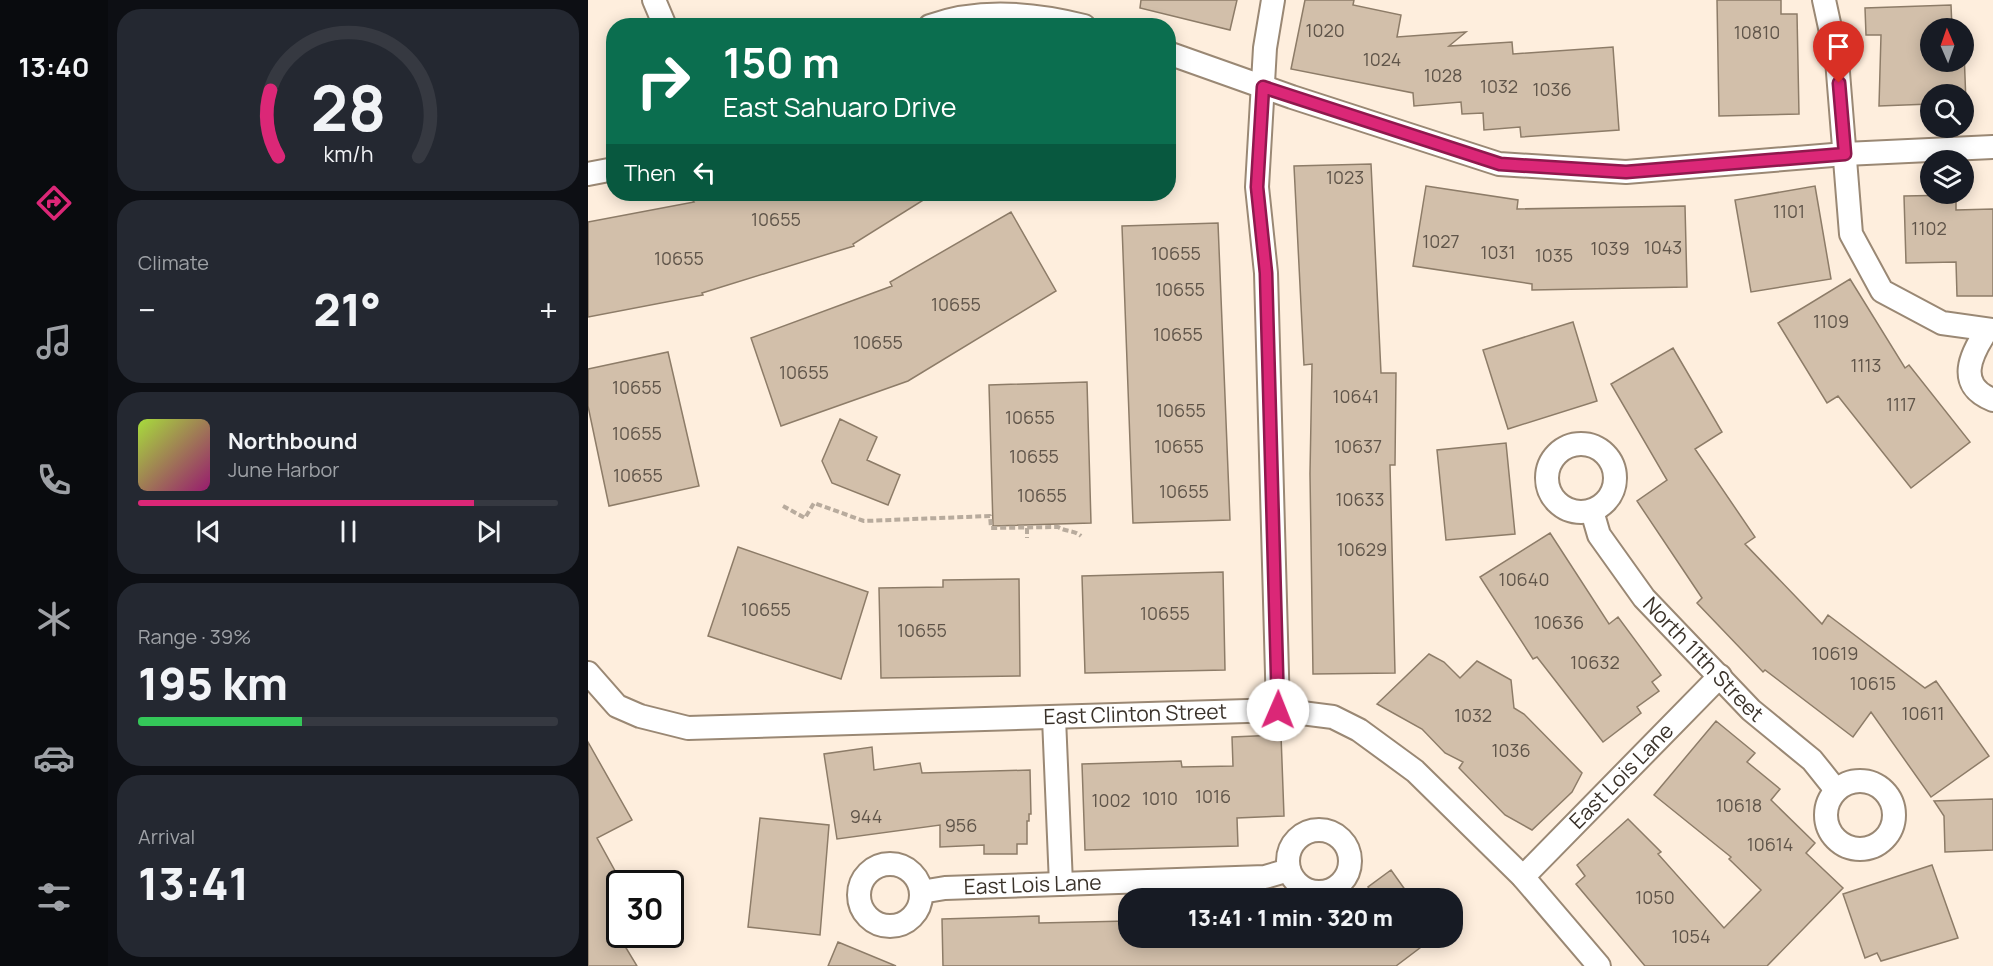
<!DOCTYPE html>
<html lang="en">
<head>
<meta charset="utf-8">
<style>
  :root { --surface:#171b24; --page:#242831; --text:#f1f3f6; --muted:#9ea1a6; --line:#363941; --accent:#db2777 }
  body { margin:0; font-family:Manrope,sans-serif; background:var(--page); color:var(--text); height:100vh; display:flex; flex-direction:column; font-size:22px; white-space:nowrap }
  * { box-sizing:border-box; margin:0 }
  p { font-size:20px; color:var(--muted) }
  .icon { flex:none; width:33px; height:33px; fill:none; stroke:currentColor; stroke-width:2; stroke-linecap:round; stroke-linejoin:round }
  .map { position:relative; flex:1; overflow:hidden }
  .details { display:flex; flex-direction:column; gap:9px; padding:9px; background:#0d0f14; width:480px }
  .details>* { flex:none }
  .guide { position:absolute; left:18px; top:18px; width:570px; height:183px; border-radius:24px; box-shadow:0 3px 15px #0003; background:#0b6e4f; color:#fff; overflow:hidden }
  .needle { width:39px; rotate:358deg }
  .buttons { position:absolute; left:1332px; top:18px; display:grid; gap:12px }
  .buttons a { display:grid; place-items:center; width:54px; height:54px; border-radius:50%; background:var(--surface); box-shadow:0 3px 15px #0003; font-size:30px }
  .speed { position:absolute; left:18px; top:870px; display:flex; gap:12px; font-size:30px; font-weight:700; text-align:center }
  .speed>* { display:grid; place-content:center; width:78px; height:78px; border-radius:50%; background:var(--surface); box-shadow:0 3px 15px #0003; line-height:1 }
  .speed .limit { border:3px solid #111; border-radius:9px; background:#fff; color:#111 }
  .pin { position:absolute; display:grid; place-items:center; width:51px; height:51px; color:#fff; margin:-62px -26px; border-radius:50% 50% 50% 0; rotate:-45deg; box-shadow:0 0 6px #0007 }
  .pin .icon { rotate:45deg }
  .me { position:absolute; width:66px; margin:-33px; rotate:1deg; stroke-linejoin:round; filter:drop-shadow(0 0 4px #0008) }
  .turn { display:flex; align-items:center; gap:21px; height:126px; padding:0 18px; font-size:27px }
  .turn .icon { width:78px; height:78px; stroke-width:2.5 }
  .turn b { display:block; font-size:42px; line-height:51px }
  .then { display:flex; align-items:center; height:57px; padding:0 18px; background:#0003; gap:12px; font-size:22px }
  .big { font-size:45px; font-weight:800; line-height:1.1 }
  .details .tile { flex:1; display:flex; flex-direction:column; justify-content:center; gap:9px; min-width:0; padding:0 21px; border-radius:24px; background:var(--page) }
  .details .dial { align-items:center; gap:0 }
  .dial svg { height:156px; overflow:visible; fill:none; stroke:var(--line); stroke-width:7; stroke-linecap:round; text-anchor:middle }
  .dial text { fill:var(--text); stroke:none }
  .song { display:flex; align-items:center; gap:18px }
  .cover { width:72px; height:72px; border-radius:9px; background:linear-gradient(135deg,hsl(80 70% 55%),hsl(320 70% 35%)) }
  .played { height:6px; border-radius:3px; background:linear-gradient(90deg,var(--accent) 80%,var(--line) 80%) }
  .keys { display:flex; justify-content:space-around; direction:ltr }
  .heat { display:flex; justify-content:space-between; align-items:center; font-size:33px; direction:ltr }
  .charge { height:9px; border-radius:4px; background:linear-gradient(90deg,#34c759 39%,var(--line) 0) }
  .trip { position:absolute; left:530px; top:888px; width:345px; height:60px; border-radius:24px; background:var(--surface); box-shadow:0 3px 15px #0003; font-weight:800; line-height:60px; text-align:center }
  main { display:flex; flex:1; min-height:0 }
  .tabs { display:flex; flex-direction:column; width:108px; justify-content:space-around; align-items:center; background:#090b0e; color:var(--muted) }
  .tabs .icon { width:42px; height:42px }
  .tabs .active { color:var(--accent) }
  .tabs b { font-size:27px; color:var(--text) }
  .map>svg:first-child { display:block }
</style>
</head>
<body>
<main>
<nav class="tabs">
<b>13:40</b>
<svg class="icon active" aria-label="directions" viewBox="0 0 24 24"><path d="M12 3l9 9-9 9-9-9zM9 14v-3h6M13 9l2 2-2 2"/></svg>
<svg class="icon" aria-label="music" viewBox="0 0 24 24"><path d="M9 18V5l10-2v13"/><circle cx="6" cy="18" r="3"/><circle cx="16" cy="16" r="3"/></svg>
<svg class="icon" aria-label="phone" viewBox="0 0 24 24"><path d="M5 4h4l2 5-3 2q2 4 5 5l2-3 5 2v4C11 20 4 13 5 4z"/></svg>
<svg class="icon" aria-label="climate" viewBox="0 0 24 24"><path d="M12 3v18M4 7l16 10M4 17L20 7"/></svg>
<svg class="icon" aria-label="car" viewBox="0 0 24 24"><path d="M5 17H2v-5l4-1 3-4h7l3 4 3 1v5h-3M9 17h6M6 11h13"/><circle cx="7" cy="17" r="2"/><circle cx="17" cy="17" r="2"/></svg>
<svg class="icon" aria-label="filters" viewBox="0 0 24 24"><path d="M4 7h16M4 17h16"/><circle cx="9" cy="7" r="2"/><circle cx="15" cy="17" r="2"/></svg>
</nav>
<section class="details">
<div class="tile dial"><svg viewBox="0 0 100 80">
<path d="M14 69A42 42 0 1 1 86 69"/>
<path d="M14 69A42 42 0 0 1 10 35" stroke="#db2777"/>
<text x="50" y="56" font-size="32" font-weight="700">28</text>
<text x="50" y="72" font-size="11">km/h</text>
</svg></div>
<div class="tile"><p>Climate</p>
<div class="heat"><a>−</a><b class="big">21°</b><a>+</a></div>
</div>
<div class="tile">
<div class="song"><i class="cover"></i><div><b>Northbound</b><p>June Harbor</p></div></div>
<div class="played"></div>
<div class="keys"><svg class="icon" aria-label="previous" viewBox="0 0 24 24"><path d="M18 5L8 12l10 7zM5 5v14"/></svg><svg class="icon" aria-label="pause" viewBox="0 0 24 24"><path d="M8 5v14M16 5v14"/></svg><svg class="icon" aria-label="next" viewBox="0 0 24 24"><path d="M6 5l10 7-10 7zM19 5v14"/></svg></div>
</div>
<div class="tile"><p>Range · 39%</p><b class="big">195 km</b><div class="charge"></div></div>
<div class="tile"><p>Arrival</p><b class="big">13:41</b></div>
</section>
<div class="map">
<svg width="1405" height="966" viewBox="0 0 1405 966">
  <rect width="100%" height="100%" fill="#feeedd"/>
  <path fill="#d2bfaa" stroke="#8d7c68" stroke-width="1.5" d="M 553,0 L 649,0 L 642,30 L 552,8 Z
    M 717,0 L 766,0 L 765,5 L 813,15 L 809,37 L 878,32 L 861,46 L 924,42 L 925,54 L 1025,47 L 1031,130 L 933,137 L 932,127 L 896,130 L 895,113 L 874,114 L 873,102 L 826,106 L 825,93 L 703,69 Z
    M 1129,0 L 1193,0 L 1193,14 L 1209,14 L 1211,114 L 1131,116 Z
    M 1363,5 L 1364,28 L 1342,28 L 1342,62 L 1376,62 L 1376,51 L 1378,103 L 1376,94 L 1342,94 L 1342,104 L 1291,106 L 1293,35 L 1278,35 L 1277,8 Z
    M 783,164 L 793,373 L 808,373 L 807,465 L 802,465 L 807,673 L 725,674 L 722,474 L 724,364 L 716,365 L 706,166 Z
    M 838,186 L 930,200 L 929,209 L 1097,206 L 1099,287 L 944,290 L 944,284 L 825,266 Z
    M 1227,186 L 1243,279 L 1163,292 L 1147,200 Z
    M 121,194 L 345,194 L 265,244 L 266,246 L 114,293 L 115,295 L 0,317 L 0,222 L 106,202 L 104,199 Z
    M 1368,195 L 1368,210 L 1405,209 L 1405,296 L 1369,296 L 1368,262 L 1318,263 L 1316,196 Z
    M 423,212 L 468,291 L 320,381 L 193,426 L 163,338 L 304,286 L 302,282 Z
    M 630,223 L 642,520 L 545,523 L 534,226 Z
    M 1262,279 L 1317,368 L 1321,365 L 1382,442 L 1323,488 L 1250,396 L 1239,403 L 1190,323 Z
    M 985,322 L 1009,401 L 920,429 L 895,350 Z
    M 1085,348 L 1134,432 L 1107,449 L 1167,537 L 1157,544 L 1234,624 L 1240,615 L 1337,688 L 1348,681 L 1401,756 L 1343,797 L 1283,712 L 1265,737 L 1177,670 L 1175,672 L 1109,603 L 1114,598 L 1049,501 L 1079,480 L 1023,384 Z
    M 80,352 L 111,486 L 21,506 L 0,406 L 0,369 Z
    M 499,382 L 503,523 L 405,526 L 401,385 Z
    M 252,419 L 289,437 L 279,460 L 312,475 L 300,505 L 244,483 L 234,461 Z
    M 918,443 L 927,534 L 858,540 L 849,450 Z
    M 962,533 L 1021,624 L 1030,617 L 1073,675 L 1064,682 L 1071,691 L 1049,707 L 1053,713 L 1015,742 L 949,657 L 945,659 L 892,577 Z
    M 150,547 L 280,592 L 253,679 L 120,636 Z
    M 635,572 L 637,670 L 497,673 L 494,576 Z
    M 431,579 L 432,676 L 293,678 L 291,588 L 355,587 L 355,580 Z
    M 841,654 L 856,662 L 872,678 L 889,661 L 923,680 L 926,708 L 936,714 L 994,773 L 984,792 L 944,830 L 917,815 L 871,768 L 875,762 L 857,753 L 834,729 L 789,704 Z
    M 1128,721 L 1167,753 L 1159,762 L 1192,789 L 1183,800 L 1227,843 L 1218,853 L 1255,888 L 1179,966 L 1057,966 L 988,884 L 997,876 L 989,865 L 1040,819 L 1073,852 L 1070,854 L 1136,928 L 1173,890 L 1141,859 L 1143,857 L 1066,795 Z
    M 693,735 L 696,816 L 649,818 L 650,846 L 497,850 L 494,764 L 593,761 L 594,767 L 645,766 L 644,737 Z
    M 0,742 L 44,820 L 9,838 L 32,880 L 32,938 L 49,966 L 0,966 Z
    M 284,747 L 286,770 L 332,763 L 334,773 L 442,770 L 443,814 L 441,814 L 441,821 L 439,821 L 439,844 L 429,844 L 429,854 L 396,854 L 396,845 L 352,847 L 352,825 L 249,839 L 236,754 Z
    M 1405,799 L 1405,850 L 1357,852 L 1356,816 L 1346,801 Z
    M 172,818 L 241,825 L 232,935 L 160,927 Z
    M 1344,865 L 1370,938 L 1293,961 L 1289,953 L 1277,958 L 1255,894 Z
    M 803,870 L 823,898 L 788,898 L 780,887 Z
    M 451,916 L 451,923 L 540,921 L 540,938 L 845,938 L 808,966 L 355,966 L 354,919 Z
    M 250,942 L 308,966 L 240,966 Z"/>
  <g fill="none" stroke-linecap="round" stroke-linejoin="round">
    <g stroke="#9a8874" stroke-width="26">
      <g id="minor">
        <path d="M 66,0 L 77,26"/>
        <path d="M 685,0 L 677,48 L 669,187 L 678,273 L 690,710"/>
        <path d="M 1236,0 L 1249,60 L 1263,234 L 1294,291 L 1354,323 L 1405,330"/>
        <path d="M 342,26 C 392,8 445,13 496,26"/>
        <path d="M 580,53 L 704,97 L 911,164 L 1038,172 L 1257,154 L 1405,147"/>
        <path d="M 0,174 L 26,169"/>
        <path d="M 1399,330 C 1383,354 1367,385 1405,400"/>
        <circle cx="993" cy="478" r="34"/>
        <path id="s1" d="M 1004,511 L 1011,535 L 1056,598 L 1163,710 L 1224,760 L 1248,790"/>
        <path id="s2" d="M 0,673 L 29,706 L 52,716 L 100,728 L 690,710 L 745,717 L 771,730 L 827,771 L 935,877 L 1011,966"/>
        <path d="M 466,718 L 473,884"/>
        <circle cx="1272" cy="815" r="34"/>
        <circle cx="731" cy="861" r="31"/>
        <circle cx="302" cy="895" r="31"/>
        <path id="s3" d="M 935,877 L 1132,676"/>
        <path id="s4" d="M 333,892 L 357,888 L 677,877 L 701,870"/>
      </g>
    </g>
    <path stroke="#b8ab9d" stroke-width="4" stroke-dasharray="6 3" stroke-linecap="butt" d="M 195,506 L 217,518 L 226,503 L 276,521 L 402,516 L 403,528 L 470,527 C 478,532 486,530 493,536
      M 439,528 L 439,538"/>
    <use href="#minor" stroke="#fff" stroke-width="22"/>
  </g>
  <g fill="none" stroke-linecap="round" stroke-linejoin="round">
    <g stroke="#8e194d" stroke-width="15">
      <path id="route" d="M 690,710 L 678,273 L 669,187 L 675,87 L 912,164 L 1038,172 L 1257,154 L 1251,83"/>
    </g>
    <use href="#route" stroke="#db2777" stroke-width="10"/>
  </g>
  <g text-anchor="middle" stroke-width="6" stroke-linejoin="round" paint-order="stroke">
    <g font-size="18" fill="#60554a">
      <text x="737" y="37">1020</text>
      <text x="1169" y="39">10810</text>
      <text x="794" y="66">1024</text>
      <text x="855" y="82">1028</text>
      <text x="911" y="93">1032</text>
      <text x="964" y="96">1036</text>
      <text x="757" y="184">1023</text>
      <text x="1201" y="218">1101</text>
      <text x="188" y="226">10655</text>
      <text x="1341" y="235">1102</text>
      <text x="853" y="248">1027</text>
      <text x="1075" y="254">1043</text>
      <text x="1022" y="255">1039</text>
      <text x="910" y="259">1031</text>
      <text x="588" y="260">10655</text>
      <text x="966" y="262">1035</text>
      <text x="91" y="265">10655</text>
      <text x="592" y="296">10655</text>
      <text x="368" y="311">10655</text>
      <text x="1243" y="328">1109</text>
      <text x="590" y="341">10655</text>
      <text x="290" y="349">10655</text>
      <text x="1278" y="372">1113</text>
      <text x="216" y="379">10655</text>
      <text x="49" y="394">10655</text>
      <text x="768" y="403">10641</text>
      <text x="1313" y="411">1117</text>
      <text x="593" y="417">10655</text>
      <text x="442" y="424">10655</text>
      <text x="49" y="440">10655</text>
      <text x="591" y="453">10655</text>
      <text x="770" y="453">10637</text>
      <text x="446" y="463">10655</text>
      <text x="50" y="482">10655</text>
      <text x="596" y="498">10655</text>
      <text x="454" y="502">10655</text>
      <text x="772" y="506">10633</text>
      <text x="774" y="556">10629</text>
      <text x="936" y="586">10640</text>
      <text x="178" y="616">10655</text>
      <text x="577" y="620">10655</text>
      <text x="971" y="629">10636</text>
      <text x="334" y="637">10655</text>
      <text x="1247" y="660">10619</text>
      <text x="1007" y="669">10632</text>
      <text x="1285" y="690">10615</text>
      <text x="1335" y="720">10611</text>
      <text x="885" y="722">1032</text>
      <text x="923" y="757">1036</text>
      <text x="625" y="803">1016</text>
      <text x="572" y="805">1010</text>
      <text x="523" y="807">1002</text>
      <text x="1151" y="812">10618</text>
      <text x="278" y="823">944</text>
      <text x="373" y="832">956</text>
      <text x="1182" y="851">10614</text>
      <text x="1067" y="904">1050</text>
      <text x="1103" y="943">1054</text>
    </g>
    <g font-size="21" fill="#3a322a" stroke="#fefefe">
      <text dy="7" stroke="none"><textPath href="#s1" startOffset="188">North 11th Street</textPath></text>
      <text dy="7" stroke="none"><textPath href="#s2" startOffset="566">East Clinton Street</textPath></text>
      <text dy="7" stroke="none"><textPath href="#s3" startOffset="141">East Lois Lane</textPath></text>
      <text dy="7" stroke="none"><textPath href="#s4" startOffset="112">East Lois Lane</textPath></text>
    </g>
  </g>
</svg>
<div class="buttons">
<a><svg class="needle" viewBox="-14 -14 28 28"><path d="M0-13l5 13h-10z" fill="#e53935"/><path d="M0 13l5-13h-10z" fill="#9ea1a6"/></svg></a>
<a><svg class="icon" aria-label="search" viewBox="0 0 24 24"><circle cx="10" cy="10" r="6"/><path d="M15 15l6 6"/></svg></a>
<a><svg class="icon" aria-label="layers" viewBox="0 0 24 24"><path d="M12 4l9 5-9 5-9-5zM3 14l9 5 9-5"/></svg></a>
</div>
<div class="speed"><div class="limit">30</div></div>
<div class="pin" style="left:1251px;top:83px;background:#d93025"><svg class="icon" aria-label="arrive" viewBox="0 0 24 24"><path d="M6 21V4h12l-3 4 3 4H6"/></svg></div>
<svg class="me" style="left:690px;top:710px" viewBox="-20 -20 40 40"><circle r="19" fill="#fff"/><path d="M0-13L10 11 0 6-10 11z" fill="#db2777"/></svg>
<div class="trip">13:41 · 1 min · 320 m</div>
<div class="guide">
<div class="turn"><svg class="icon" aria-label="right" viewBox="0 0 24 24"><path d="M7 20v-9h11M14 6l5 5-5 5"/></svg><div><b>150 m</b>East Sahuaro Drive</div></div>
<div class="then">Then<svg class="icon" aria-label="left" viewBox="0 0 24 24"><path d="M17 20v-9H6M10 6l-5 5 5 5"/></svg></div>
</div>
</div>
</main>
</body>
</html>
